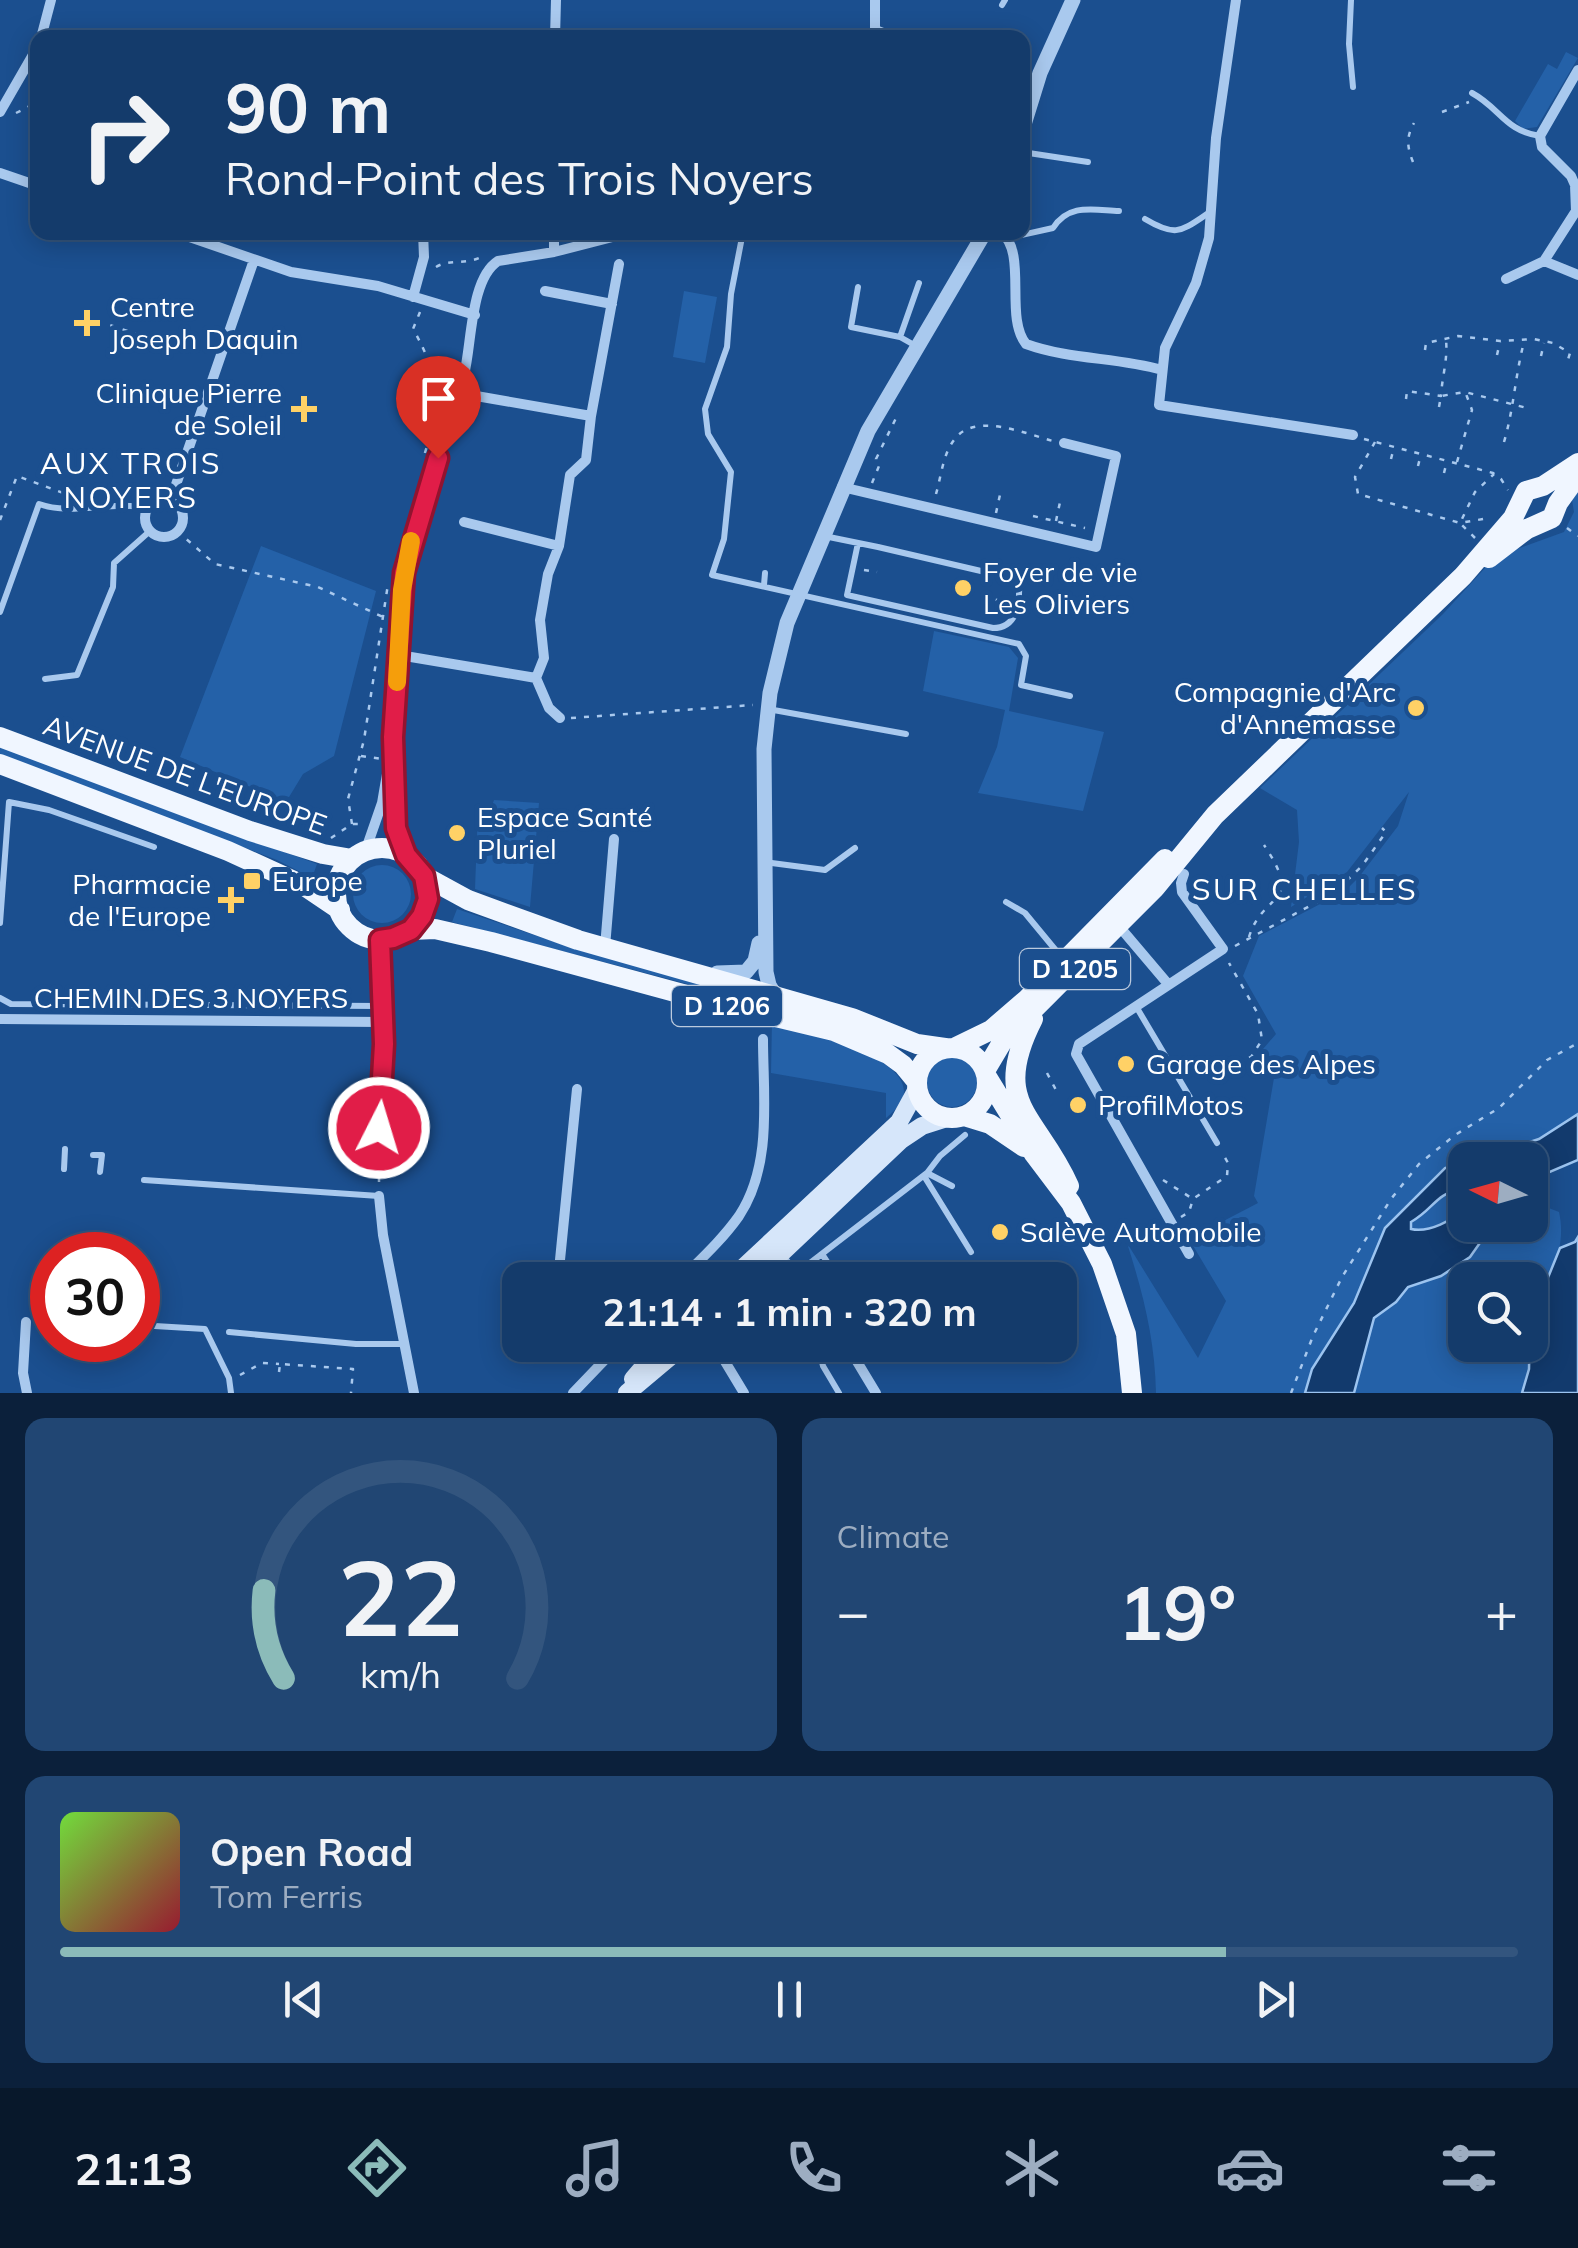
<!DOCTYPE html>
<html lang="en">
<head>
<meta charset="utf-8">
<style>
  :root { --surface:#143b6b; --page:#214673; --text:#f1f3f6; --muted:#9dadc1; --line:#33557e; --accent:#8bbbb9 }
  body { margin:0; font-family:Mulish,sans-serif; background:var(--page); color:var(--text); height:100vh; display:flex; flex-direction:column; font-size:38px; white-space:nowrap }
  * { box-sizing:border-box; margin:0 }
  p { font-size:32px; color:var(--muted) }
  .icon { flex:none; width:55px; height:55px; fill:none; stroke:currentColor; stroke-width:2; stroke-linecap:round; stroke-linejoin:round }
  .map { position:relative; height:1393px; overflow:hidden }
  .sheet { display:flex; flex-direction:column; gap:25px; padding:25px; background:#0b203b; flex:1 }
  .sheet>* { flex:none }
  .banner { position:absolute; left:30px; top:30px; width:1000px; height:210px; border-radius:20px; box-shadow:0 5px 25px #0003,0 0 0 2px var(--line); background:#143b6b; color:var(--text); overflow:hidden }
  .needle { width:65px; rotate:275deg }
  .tools { position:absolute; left:1448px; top:1142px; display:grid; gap:20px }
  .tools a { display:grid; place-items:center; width:100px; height:100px; border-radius:20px; background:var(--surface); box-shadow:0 5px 25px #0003,0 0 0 2px var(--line); font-size:50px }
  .speed { position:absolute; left:30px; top:1232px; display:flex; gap:20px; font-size:50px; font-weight:700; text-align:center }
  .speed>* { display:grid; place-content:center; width:130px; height:130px; border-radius:50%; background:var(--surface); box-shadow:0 5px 25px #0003,0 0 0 2px var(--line); line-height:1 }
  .speed .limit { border:15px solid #d22; background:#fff; color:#111 }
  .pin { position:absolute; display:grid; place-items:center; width:85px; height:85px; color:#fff; margin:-102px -42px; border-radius:50% 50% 50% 0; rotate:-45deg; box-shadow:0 0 10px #0007 }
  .pin .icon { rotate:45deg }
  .me { position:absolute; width:110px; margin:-55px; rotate:5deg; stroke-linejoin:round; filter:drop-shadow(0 0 8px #0008) }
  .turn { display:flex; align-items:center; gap:35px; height:210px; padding:0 30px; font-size:45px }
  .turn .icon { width:130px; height:130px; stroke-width:2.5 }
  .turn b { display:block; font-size:70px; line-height:85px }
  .big { font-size:75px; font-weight:700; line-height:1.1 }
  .sheet .widget { flex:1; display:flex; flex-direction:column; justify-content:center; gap:15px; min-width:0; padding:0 35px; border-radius:20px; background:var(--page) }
  .sheet .dial { align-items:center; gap:0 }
  .dial svg { height:260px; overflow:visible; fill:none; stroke:var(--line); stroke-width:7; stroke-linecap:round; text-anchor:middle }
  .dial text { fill:var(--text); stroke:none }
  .song { display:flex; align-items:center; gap:30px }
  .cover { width:120px; height:120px; border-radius:15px; background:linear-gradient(135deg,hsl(100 70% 55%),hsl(350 70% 35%)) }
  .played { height:10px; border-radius:5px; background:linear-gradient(90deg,var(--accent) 80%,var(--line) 80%) }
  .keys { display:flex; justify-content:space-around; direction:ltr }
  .heat { display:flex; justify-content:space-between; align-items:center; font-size:55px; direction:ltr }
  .sheet .tiles { flex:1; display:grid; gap:25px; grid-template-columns:1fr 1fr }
  .widget:last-child { grid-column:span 2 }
  .trip { position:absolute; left:502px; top:1262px; width:575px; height:100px; border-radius:20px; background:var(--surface); box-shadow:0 5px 25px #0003,0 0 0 2px var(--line); font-weight:700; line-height:100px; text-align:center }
  .tab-bar { display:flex; height:160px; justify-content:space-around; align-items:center; background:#08182b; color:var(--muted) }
  .tab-bar .icon { width:70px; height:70px }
  .tab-bar .current { color:var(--accent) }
  .tab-bar b { font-size:45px; color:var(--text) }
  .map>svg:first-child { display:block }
</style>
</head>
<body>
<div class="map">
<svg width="1578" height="1393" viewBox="0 0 1578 1393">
  <rect width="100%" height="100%" fill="#1b4f8f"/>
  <path fill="#2461a8" d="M 1566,52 L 1578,58 L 1537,127 L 1523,129 L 1515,121 L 1548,64 L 1557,69 Z
    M 684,291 L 717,297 L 705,363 L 673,357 Z
    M 1578,491 L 1578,1114 L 1539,1139 L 1445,1168 L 1385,1228 L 1354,1303 L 1312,1369 L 1305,1393 L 1156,1393 C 1155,1340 1143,1293 1127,1243 L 1198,1358 L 1226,1301 L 1189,1239 L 1258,1203 L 1254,1196 L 1275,1072 L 1263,1049 L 1276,1034 L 1243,976 L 1259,936 L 1345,891 L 1359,877 L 1398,826 L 1409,792 L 1347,872 L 1291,907 L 1299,842 L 1297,810 L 1260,788 L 1443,614 L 1495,557 L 1564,532 L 1574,512 L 1572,500 Z
    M 261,546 L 376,591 L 334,756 L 303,774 L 286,802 L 180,757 Z
    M 934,631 L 1009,647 L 1018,658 L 1009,711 L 1104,732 L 1083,811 L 978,793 L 997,747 L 1005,710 L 923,691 Z
    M 0,747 L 317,864 L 312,878 L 277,860 L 0,755 Z
    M 494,800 L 539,803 L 530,907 L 475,889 L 478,809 L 491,809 Z
    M353 894a29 29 0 1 1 58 0a29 29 0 1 1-58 0Z
    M 457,909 L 582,951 L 700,983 L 699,987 L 452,922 Z
    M 772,1021 C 801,1031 956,1065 886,1118 L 886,1093 L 771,1073 Z
    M927 1082a25 25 0 1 1 50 0a25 25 0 1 1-50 0Z
    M 1463,1188 C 1464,1193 1467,1200 1465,1206 C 1460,1220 1423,1232 1410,1229 L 1411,1222 C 1434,1209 1434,1195 1463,1188 Z
    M 1536,1203 L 1559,1212 C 1568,1251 1546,1287 1530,1322 L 1530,1280 L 1465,1280 L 1465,1345 L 1529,1345 L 1529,1369 L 1522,1393 L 1354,1393 L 1374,1318 L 1396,1302 L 1408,1287 L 1441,1276 L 1470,1257 L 1484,1237 L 1499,1225 L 1530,1225 L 1530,1206 Z"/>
  <path fill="#123a6d" stroke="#9cc4f0" stroke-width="2.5" d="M 1578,1114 L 1578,1160 L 1547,1173 L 1530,1189 L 1530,1160 L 1472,1160 L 1539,1139 Z
    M 1465,1162 L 1465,1192 L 1462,1188 C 1434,1195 1434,1209 1411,1222 L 1411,1229 C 1428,1233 1454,1221 1465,1206 L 1465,1225 L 1499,1225 L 1484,1237 L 1470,1257 L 1441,1276 L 1408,1287 L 1396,1302 L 1374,1318 L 1354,1393 L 1305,1393 L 1312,1369 L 1354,1303 L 1385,1228 L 1445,1168 Z
    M 1578,1237 L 1578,1393 L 1522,1393 L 1529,1369 L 1530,1322 L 1560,1248 L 1575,1242 Z"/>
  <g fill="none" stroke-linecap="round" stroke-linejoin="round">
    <path stroke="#a9c9ee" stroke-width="2.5" stroke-dasharray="5 8" stroke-linecap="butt" d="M 1442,112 L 1469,102
      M 16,113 L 38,102
      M 1413,162 C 1407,147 1406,137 1414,123
      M 436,267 C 451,258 467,266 485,255
      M 420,312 L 413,329 C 441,378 440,404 424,456
      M 98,321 L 160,342
      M 1425,350 L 1426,343 L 1458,336 L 1500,341 L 1534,339 L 1553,343 L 1570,353 L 1567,363
      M 1497,355 L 1500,342
      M 1541,356 L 1544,343
      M 432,367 L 453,373
      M 1406,399 L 1407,391 L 1441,396 C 1442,377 1448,359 1446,340
      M 1439,407 L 1441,396 L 1465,392 L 1527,408
      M 1364,439 L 1493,473 L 1501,479 L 1508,490
      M 1375,442 L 1355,477 L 1358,494 L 1460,523 L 1489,518
      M 1504,442 C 1514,408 1515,376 1524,342
      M 1391,459 L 1394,447
      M 1457,462 L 1472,410 L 1466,394
      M 1418,466 L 1421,454
      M 1444,473 L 1447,461
      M 872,483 L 879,466 L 876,459 L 897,416
      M 936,494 C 941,477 943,454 954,440 C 974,411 1026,434 1053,441
      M 996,513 L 1001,490
      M 1033,516 L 1085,528
      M 0,520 L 17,476 L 74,497
      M 1056,521 L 1060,502
      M 1567,528 L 1578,536
      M 177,531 L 215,564 L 318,587 L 383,617
      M 1475,538 L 1460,523 L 1475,492 L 1494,474
      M 864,570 L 877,572
      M 983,597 L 1006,602
      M 571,718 L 753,705
      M 361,756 L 382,759
      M 352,824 L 348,799 L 364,740 L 388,584
      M 331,838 L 352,824 L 359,824
      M 1249,937 C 1263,891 1305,906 1264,845
      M 1235,946 L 1334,893 L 1362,866 L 1386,832 L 1382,828
      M 1212,1070 L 1251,1057 L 1262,1040 L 1258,1014 L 1229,963
      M 1047,1073 L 1056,1090
      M 1163,1180 L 1193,1199
      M 379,1182 L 379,1150
      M 1181,1217 L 1189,1212 L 1193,1199 L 1227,1176 L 1228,1163 L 1223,1154
      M 279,1372 L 280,1364 L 353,1369 L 351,1393
      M 240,1375 L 262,1363 L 279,1364
      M 1291,1393 L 1313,1336 L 1342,1277 L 1391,1199 L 1419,1164 L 1455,1135 L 1499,1108 L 1547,1060 L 1578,1043"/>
    <path stroke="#a9c9ee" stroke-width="6" d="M 1351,0 L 1349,44 L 1353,87
      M 1002,5 L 1005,0
      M 876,28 L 901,38
      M 1472,93 C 1500,108 1505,131 1540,136
      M 1022,152 L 1088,162
      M 1145,219 C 1177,238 1181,231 1210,212
      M 743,232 L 731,294 L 727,347 L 705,409 L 708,434 L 731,472 L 724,539 L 712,575 L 1019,644 L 1026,656 L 1021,685 L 1070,696
      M 1008,238 L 1053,228 C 1069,203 1093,210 1119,211
      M 858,287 L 851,327 L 900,337 L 916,346
      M 900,337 L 919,283
      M 824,536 L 878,547 L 1011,578 L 1019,585 C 1020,606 1016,628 993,628 L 847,595 L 858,543
      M 764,585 L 765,573
      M 0,612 L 39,504 C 72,516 112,500 147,508
      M 45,679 L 77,675 L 113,587 L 114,563 L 150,531
      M 768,709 L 906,734
      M 764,862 L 825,870 L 855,848
      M 1006,902 L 1025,913 L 1063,959
      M 0,923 L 9,802 L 49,810 L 154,847
      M 0,998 L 11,1004 L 381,1006
      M 1137,1008 L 1217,1143
      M 93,1155 L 102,1155 L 100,1172
      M 64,1169 L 65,1149
      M 927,1173 L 940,1156 L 965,1135
      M 924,1176 L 971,1252
      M 144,1180 L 379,1196
      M 822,1254 L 839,1280
      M 801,1270 L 927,1173 L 952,1186
      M 138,1325 L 205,1329 L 229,1378 L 231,1393
      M 229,1332 L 356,1344 L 404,1344
      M 818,1345 L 823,1366 L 839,1393"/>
    <path stroke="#a9c9ee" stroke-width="10" d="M 875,0 L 875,38
      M 1236,0 L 1216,138 L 1209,238 L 1196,283 L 1165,348 L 1159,405 L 1353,435
      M 41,38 L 51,0
      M 555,38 L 556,0
      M 0,112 L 38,46
      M 0,173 L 38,186
      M 175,232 L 291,272 L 378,286 L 475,315
      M 1001,232 C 1028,253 1004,317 1026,344 C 1070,360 1117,357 1162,370
      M 554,252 L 554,232
      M 1544,261 L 1578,275
      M 1506,279 L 1544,261 L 1576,211 L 1575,185 L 1571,176 L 1542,147 L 1540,136 L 1578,70
      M 545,291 L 612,304
      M 413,297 L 424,257 L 423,232
      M 459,393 L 591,416 L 619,264
      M 842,487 L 1096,547 L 1116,456 L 1064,443
      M145 518a19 19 0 1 1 38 0a19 19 0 1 1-38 0Z
      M 171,499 L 254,260
      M 464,522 L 559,546
      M 399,655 L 536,678
      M 560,718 L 549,708 L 536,678 L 544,658 L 540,620 L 548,574 L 559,546 L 570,475 L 586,460 L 591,416
      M 365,852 L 382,803 L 388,768
      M 406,855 C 382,807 395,712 399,658 C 401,625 399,591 406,558 C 420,496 449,437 464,375 C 472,344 470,279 498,261 L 554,252 L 632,232
      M 1184,874 L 1181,883 L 1182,892 L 1223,949 L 1079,1044 L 1076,1054 L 1189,1254
      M 1118,925 L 1168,984
      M 605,947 L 614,839
      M 0,1019 L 382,1022
      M 379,1139 L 384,1044 L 380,940
      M 379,1196 L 383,1235 L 414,1393
      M 777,1251 L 795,1274 L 801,1270 L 807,1280
      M 558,1280 L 577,1089
      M 680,1280 C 701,1259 722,1240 739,1216 C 773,1165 763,1096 763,1039
      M 26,1322 L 23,1373 L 27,1393
      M 715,1345 L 744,1393
      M 847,1345 L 876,1393
      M 573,1393 L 619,1345"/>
    <path stroke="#a9c9ee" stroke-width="15" d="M 1022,131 L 1040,73 L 1073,0
      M 717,973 L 746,972 L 755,961 L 759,943
      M 776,997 L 769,985 L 766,972 L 764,749 L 770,693 L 787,623 L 868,431 L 985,232"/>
    <path stroke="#d6e6fa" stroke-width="18" d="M 730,1280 L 899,1122 L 917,1089
      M 753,1280 L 901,1140 L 922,1126 L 947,1118
      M 633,1379 L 662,1345
      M 627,1393 L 684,1345"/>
    <path stroke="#f0f6ff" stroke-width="20" d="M 1489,558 L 1527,529 L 1552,518 L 1558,503 L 1578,475
      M 0,737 L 250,831 L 323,854 L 352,859
      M 0,764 L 228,851 L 303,885 L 340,910
      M336 894a46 46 0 1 1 92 0a46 46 0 1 1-92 0Z
      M 424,876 L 468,900 L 578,940 L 852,1018 L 917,1044 L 945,1048
      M 411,930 L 435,929 L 491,942 L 701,999 L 834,1031 L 888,1054 L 903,1065 L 917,1082
      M 1033,1019 C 989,1105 1037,1114 1069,1186
      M 956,1047 L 991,1030 L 1027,999 L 1165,859
      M917 1083a35 35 0 1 1 70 0a35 35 0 1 1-70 0Z
      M 985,1071 L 1004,1039 L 1155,888 L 1215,815 L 1463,576 L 1513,518 L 1526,491 L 1543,486 L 1578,463
      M 987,1077 L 1034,1154 L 1071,1203 L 1102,1264 L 1126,1334 L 1132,1393
      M 964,1116 L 990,1124 L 1024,1147"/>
  </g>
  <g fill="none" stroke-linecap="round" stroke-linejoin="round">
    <g stroke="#92132f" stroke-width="25">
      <path id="route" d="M 379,1128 L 384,1044 L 380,940 L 393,938 L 411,930 L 422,916 L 428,899 L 424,876 L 406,855 L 396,828 L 393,737 L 404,573 L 438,458"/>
    </g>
    <use href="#route" stroke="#e11d48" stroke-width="18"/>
    <path stroke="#f59e0b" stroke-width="18" d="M 397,682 L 402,590 L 411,541"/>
  </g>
  <g fill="#ffd166" stroke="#1b4f8f" stroke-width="4">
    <path d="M82 308h10v10h10v10h-10v10h-10v-10h-10v-10h10z"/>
    <path d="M299 394h10v10h10v10h-10v10h-10v-10h-10v-10h10z"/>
    <circle cx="963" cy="588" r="10"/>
    <circle cx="1416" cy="708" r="10"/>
    <circle cx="457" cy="833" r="10"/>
    <rect x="242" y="871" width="20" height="20" rx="5"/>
    <path d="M226 885h10v10h10v10h-10v10h-10v-10h-10v-10h10z"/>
    <circle cx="1126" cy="1064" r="10"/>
    <circle cx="1078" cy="1105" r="10"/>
    <circle cx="1000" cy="1232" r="10"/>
  </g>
  <g text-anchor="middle" stroke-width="10" stroke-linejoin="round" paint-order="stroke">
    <g fill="#1b4f8f" stroke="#bbcadd" stroke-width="2.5">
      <rect x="1020" y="949" width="110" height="40" rx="8"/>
      <rect x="672" y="986" width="110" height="40" rx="8"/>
    </g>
    <g font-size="25" font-weight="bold" fill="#fff">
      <text x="1075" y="978">D 1205</text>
      <text x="727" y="1015">D 1206</text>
    </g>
    <g font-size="28" fill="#fff" stroke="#1b4f8f" text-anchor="start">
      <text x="110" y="317">Centre<tspan x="110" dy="32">Joseph Daquin</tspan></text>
      <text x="282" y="403" text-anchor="end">Clinique Pierre<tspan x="282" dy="32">de Soleil</tspan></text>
      <text x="983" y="582">Foyer de vie<tspan x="983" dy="32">Les Oliviers</tspan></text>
      <text x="1396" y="702" text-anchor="end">Compagnie d'Arc<tspan x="1396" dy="32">d'Annemasse</tspan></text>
      <text x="477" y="827">Espace Santé<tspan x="477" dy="32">Pluriel</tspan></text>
      <text x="272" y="891">Europe</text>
      <text x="211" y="894" text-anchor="end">Pharmacie<tspan x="211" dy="32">de l'Europe</tspan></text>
      <text x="1146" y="1074">Garage des Alpes</text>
      <text x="1098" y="1115">ProfilMotos</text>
      <text x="1020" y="1242">Salève Automobile</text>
    </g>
    <g font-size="28" fill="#fff" stroke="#1b4f8f">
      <text transform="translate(185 775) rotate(20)" y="10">AVENUE DE L'EUROPE</text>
      <text x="191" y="1008">CHEMIN DES 3 NOYERS</text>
    </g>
    <g font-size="30" letter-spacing="2.5" fill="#fff" stroke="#1b4f8f">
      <text x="131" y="474">AUX TROIS<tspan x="131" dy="34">NOYERS</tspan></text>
      <text x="1305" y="900">SUR CHELLES</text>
    </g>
  </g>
</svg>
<div class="tools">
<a><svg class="needle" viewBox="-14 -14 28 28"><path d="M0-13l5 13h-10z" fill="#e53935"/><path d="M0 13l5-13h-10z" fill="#9dadc1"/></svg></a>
<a><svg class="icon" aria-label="search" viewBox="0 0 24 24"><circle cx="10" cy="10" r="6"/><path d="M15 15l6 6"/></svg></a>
</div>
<div class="speed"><div class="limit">30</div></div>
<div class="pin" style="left:438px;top:458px;background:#d93025"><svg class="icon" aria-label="arrive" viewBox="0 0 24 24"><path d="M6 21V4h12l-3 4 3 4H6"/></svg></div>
<svg class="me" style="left:379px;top:1128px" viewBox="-20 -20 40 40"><circle r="17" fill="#e11d48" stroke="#fff" stroke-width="3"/><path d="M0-11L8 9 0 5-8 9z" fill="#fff"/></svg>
<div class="trip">21:14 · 1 min · 320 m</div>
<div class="banner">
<div class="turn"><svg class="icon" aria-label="right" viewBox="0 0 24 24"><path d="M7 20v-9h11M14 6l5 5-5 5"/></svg><div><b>90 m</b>Rond-Point des Trois Noyers</div></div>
</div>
</div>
<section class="sheet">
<div class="tiles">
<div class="widget dial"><svg viewBox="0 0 100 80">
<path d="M14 69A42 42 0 1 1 86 69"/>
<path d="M14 69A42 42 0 0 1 8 42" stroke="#8bbbb9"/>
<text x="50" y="56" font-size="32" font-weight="700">22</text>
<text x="50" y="72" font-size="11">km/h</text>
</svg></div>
<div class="widget"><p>Climate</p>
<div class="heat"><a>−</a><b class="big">19°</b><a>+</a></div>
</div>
<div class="widget">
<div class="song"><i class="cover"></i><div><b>Open Road</b><p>Tom Ferris</p></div></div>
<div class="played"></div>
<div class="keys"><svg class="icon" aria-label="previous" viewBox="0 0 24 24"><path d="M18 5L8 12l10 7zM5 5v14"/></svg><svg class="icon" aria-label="pause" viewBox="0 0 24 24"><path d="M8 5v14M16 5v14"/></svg><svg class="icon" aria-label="next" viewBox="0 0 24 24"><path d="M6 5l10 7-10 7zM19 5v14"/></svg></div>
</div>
</div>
</section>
<nav class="tab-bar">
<b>21:13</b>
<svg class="icon current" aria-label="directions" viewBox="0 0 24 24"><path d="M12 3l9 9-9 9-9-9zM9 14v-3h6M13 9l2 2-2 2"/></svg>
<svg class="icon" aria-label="music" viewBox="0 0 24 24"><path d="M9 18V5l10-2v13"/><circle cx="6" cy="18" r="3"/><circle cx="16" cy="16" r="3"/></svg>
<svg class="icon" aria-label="phone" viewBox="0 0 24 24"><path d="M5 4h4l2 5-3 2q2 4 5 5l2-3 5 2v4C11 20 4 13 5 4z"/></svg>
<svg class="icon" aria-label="climate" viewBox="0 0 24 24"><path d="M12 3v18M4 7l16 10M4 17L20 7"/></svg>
<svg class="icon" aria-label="car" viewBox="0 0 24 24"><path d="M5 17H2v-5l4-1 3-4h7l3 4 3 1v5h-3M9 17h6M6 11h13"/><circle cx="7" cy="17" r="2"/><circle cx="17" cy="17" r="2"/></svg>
<svg class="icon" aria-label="filters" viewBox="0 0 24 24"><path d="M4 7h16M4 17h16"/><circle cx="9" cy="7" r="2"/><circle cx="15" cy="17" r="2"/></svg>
</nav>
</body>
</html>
